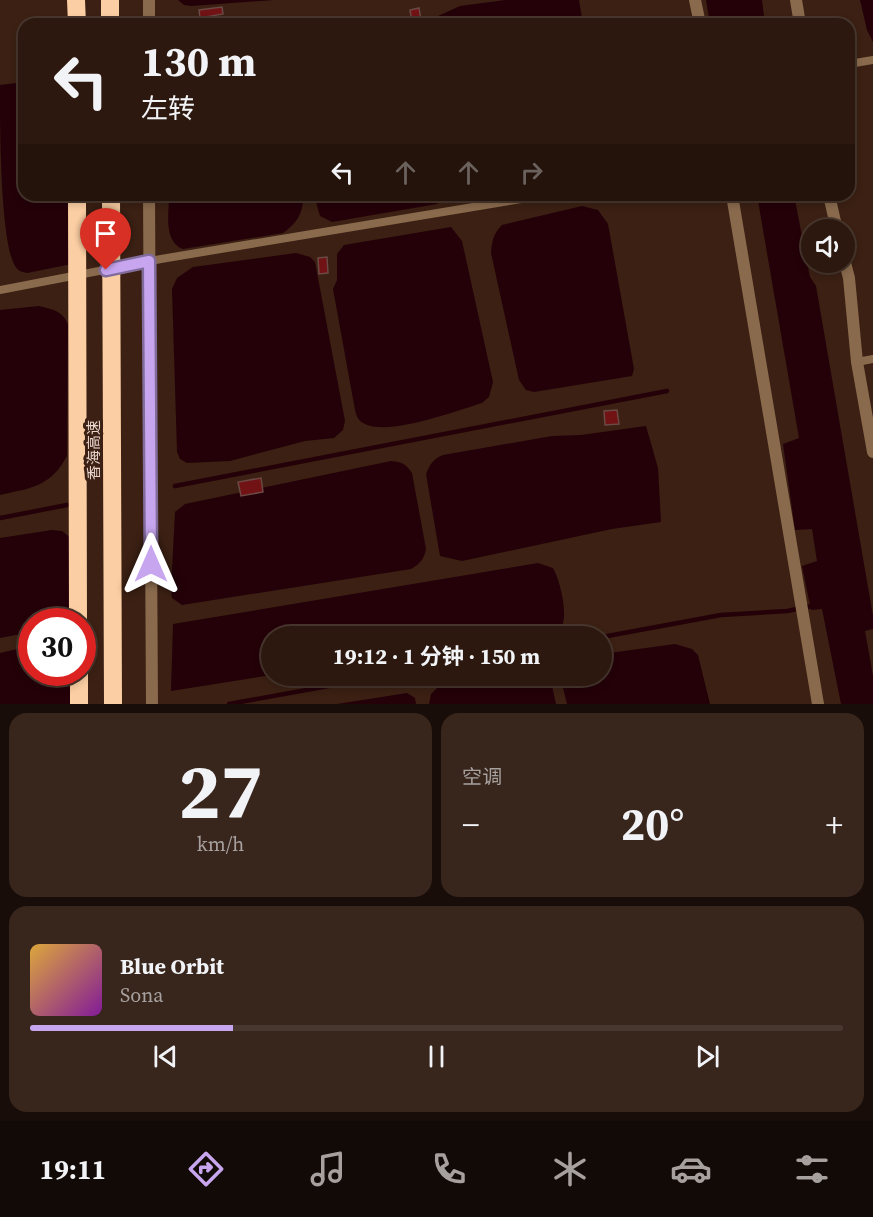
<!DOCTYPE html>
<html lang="zh">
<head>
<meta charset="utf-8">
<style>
  :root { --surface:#2c180e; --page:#38251c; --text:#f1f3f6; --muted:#a6a09e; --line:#48372e; --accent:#c7a6ef }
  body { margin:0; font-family:"Source Serif 4","Noto Sans SC",serif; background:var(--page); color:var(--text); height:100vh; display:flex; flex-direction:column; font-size:22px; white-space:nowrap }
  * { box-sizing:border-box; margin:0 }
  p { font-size:20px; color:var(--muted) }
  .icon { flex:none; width:33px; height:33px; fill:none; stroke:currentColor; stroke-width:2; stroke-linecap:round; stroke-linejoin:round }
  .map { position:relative; height:704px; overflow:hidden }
  .drawer { display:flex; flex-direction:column; gap:9px; padding:9px; background:#180d08; flex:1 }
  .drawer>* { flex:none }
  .banner { position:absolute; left:18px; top:18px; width:837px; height:183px; border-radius:18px; box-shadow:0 3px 9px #0003,0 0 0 2px var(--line); background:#2c180e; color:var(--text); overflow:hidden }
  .tools { position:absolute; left:801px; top:219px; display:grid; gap:12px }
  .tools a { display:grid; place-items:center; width:54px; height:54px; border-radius:50%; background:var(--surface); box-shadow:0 3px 9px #0003,0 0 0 2px var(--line); font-size:30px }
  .speed { position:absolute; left:18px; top:608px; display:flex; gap:12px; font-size:30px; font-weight:700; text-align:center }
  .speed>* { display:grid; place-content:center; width:78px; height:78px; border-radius:50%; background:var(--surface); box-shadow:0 3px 9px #0003,0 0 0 2px var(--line); line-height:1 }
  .speed .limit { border:9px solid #d22; background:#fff; color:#111 }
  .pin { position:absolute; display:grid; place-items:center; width:51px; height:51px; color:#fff; margin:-62px -26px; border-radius:50% 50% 50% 0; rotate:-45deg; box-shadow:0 0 6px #0007 }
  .pin .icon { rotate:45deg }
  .me { position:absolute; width:66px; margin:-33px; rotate:0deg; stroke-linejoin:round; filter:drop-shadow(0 0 4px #0008) }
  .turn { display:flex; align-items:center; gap:21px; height:126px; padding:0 24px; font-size:27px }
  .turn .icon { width:78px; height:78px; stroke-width:2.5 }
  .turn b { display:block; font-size:42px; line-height:51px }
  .lanes { display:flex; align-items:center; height:57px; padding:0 24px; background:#0003; justify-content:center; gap:30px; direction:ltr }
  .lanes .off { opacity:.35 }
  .big { font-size:45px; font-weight:700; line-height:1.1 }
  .drawer .widget { flex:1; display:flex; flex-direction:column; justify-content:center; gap:9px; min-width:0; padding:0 21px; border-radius:18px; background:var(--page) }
  .drawer .dial { align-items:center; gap:0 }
  .dial b { font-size:78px; line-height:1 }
  .song { display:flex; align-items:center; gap:18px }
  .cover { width:72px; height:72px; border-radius:9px; background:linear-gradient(135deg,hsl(40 70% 55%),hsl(290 70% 35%)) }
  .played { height:6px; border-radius:3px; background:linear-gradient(90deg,var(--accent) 25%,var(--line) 25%) }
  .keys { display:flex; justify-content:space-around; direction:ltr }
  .heat { display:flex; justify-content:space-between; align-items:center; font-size:33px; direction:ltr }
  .drawer .tiles { flex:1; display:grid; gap:9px; grid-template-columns:1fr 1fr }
  .widget:last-child { grid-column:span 2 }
  .trip { position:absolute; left:261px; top:626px; width:351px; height:60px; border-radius:30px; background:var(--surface); box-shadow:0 3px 9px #0003,0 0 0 2px var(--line); font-weight:700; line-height:60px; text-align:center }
  .tab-bar { display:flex; height:96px; justify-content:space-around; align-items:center; background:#120a06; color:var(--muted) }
  .tab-bar .icon { width:42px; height:42px }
  .tab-bar .selected { color:var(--accent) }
  .tab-bar b { font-size:27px; color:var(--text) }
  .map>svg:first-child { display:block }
</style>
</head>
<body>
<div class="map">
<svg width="873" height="704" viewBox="0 0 873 704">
  <rect width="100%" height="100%" fill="#3b2013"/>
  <path fill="#240009" d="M 178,0 L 274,0 L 191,6 L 184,5 Z
    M 505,0 L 579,0 L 583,24 L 438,24 L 438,16 L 460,6 Z
    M 706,0 L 762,0 L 765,24 L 710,24 Z
    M 860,0 L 873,0 L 873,42 L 867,30 Z
    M 24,82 L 24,195 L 71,195 L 72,264 L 27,273 C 22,272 18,271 15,266 C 0,239 0,123 0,85 Z
    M 169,195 L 303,195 C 304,212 297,223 283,233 L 183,249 C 163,241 169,213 169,195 Z
    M 314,195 L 445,195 L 442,200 L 437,204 L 332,222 L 320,216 Z
    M 757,195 L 794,195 L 810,277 L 816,286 L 873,616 L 873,629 L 865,631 L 873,676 L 873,704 L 841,704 L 822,609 L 811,610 L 802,566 L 817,561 L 812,529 L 795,530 L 783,444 L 799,438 Z
    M 582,206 L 598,210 L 608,224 L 634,369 L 632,376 L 534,392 L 526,390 L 519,380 L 491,253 C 492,241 493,234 502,225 Z
    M 451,227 L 462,241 L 493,382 L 489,397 L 482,403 C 456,411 389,436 365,424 C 358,421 357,417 355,410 L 333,289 L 337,280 L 337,254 L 344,245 Z
    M 296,253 L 310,257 L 315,262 L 345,421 L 343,430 L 334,438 L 305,441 L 230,461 L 187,463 L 180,459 L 177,452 L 172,289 L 177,278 L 193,267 Z
    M 39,306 C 54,310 61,310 68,324 L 67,456 C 51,486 32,488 0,495 L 0,310 Z
    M 646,426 L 658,468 L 661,522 L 612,529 L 462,561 L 440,556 L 426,474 C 430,464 433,459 443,455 L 552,436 L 581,435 Z
    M 391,461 C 402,462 406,464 412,473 L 426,549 C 424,559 420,564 411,569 L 182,605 L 172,598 L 171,590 L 175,512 L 185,504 Z
    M 52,530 L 62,531 L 72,539 L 70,609 L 63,621 L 32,621 L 31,632 L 0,638 L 0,538 Z
    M 538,563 L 553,568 C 560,580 568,613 562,626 L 558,629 L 514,636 L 272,636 L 271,675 L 171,691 L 173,624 Z
    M 675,644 L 692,649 L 698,655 L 710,704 L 567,704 L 560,675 L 602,675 L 602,654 Z
    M 31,646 L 32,672 L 72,672 L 72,704 L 0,704 L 0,653 Z
    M 502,675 L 547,675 L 550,677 L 556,704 L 429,704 L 431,694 L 439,686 Z
    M 407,693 L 415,698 L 416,704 L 337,704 Z"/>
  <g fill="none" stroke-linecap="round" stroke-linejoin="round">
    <path stroke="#240009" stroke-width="4.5" d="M 175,486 L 667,391
      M 0,518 L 67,505
      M 602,637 L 721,615 L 787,611 L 817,605
      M 229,704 L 389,675"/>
  </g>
  <path fill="#711215" stroke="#6b4945" stroke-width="1.5" d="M 222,7 L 223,14 L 200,18 L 199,10 Z
    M 419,8 L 421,20 L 412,22 L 410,10 Z
    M 327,257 L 328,273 L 319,274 L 318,258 Z
    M 617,410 L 619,424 L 605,425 L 604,411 Z
    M 261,478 L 263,492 L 241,496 L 238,482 Z"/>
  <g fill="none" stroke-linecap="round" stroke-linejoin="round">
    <path stroke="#896a4d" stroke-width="8" d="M 849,64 L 873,60
      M 0,290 L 161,259 L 545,195
      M 857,362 L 873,359"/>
    <path stroke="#896a4d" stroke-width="12" d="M 149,0 L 149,24
      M 695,0 L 700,24
      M 796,0 L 800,24
      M 149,195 L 152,704
      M 732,195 L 818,704
      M 829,195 L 837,230
      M 844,259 L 849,278 L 857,362 L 873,452"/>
    <path stroke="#fbcea3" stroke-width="18" d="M 76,0 L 77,24
      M 110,0 L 110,24
      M 79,672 L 79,704"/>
    <path stroke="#fbcea3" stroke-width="18" d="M 77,195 L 78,621
      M 111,195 L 113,704"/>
  </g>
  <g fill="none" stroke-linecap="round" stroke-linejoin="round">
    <g stroke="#816c9b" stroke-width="15">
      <path id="route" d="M 106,270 L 149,261 L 151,564"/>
    </g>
    <use href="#route" stroke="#c7a6ef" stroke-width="10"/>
  </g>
  <g text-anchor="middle" stroke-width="6" stroke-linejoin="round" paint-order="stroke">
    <g font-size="15" fill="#e8d5cc" stroke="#3b2013">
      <text transform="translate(94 450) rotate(-90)" y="5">香海高速</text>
    </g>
  </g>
</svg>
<div class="tools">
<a><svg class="icon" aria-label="sound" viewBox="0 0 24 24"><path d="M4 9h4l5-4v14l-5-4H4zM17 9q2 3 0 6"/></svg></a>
</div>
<div class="speed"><div class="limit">30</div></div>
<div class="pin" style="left:106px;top:270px;background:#d93025"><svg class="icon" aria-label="arrive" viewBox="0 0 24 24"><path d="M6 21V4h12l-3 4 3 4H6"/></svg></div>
<svg class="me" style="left:151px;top:564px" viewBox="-20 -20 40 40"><path d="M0-17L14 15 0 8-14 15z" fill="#c7a6ef" stroke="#fff" stroke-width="4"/></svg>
<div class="trip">19:12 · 1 分钟 · 150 m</div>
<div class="banner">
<div class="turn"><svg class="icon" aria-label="left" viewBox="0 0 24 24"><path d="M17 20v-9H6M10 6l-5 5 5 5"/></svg><div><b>130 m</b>左转</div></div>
<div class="lanes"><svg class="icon" aria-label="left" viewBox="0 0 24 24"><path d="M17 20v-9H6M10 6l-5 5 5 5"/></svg><svg class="icon off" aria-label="ahead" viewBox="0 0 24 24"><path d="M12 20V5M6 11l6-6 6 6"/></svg><svg class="icon off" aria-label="ahead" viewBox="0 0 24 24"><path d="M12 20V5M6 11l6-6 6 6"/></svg><svg class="icon off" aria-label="right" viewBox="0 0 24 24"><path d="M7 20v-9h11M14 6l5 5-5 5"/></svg></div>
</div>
</div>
<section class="drawer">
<div class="tiles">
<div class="widget dial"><b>27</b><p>km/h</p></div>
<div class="widget"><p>空调</p>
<div class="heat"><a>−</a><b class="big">20°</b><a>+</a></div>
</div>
<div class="widget">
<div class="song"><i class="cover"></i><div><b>Blue Orbit</b><p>Sona</p></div></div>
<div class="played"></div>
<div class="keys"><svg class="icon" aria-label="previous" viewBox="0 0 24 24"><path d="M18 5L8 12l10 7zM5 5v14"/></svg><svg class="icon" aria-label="pause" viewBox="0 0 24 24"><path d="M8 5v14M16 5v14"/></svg><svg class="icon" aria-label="next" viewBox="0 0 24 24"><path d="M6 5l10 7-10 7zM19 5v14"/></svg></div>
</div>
</div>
</section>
<nav class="tab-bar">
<b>19:11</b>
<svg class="icon selected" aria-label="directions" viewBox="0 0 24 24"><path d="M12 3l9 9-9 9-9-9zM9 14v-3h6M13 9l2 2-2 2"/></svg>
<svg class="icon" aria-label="music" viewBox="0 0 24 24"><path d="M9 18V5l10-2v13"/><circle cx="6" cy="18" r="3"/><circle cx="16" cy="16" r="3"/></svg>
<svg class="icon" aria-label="phone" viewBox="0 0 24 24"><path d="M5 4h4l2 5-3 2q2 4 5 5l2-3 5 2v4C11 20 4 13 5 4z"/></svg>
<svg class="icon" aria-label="climate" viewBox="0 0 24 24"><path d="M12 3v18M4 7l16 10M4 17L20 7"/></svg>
<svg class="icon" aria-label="car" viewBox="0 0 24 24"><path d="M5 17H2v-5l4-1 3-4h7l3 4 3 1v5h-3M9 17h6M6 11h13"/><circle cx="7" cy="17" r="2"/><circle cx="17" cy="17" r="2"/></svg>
<svg class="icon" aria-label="filters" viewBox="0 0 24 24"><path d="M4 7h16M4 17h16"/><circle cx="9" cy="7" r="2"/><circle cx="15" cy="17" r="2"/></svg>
</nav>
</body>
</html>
